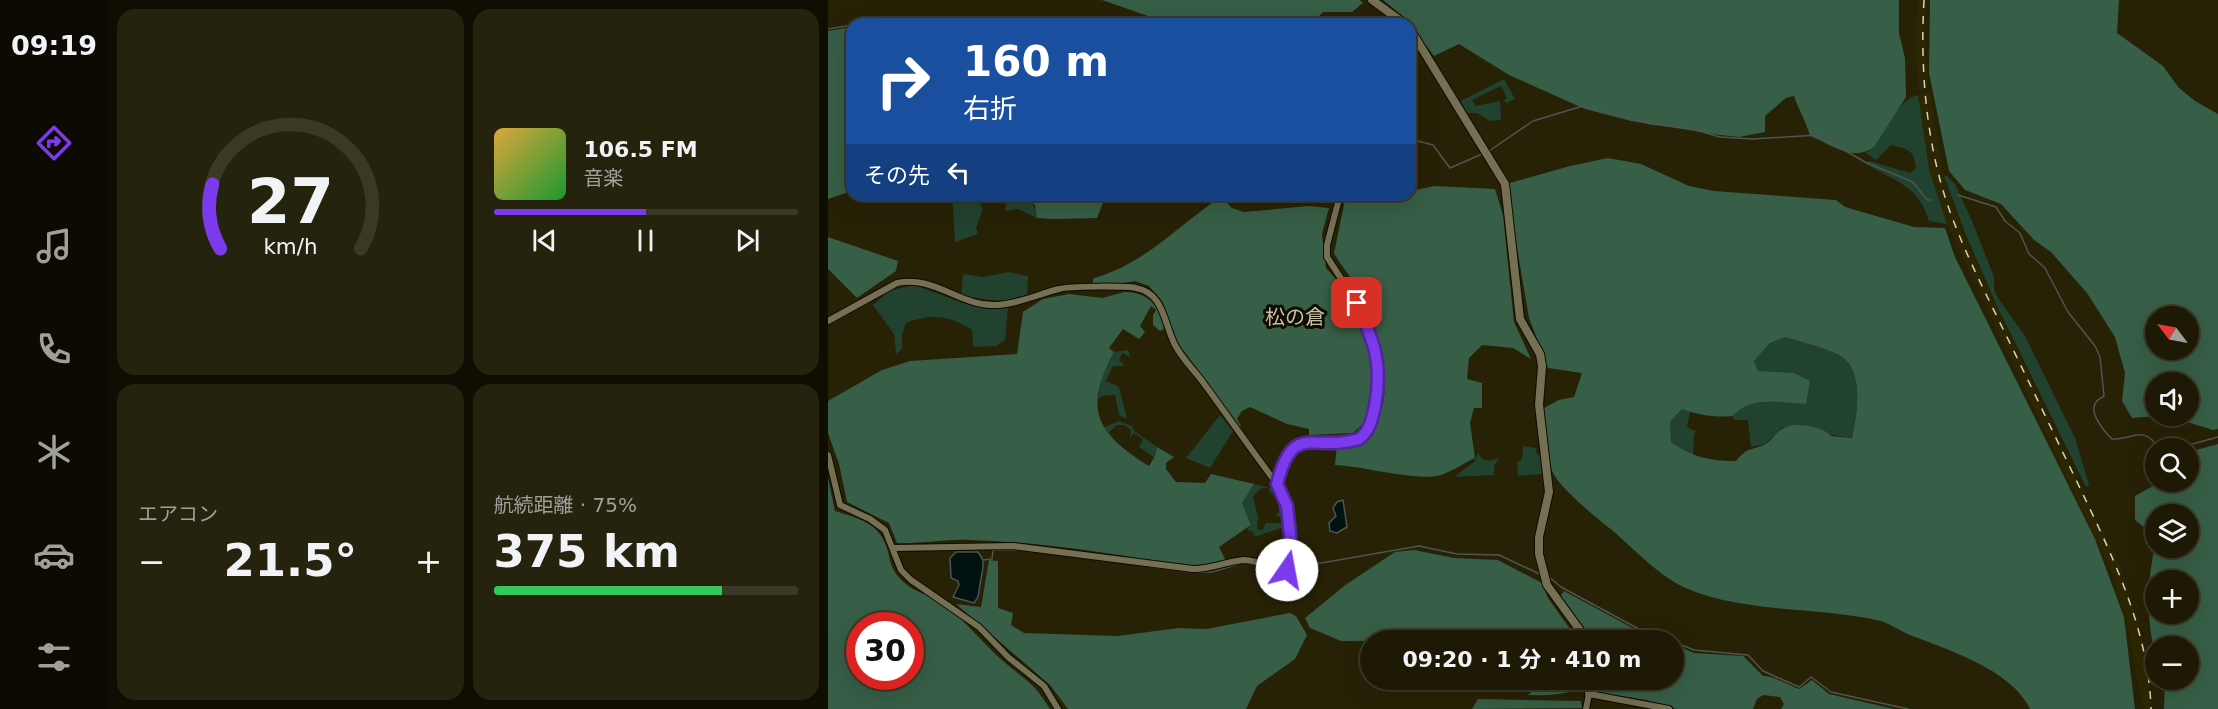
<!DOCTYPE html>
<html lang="ja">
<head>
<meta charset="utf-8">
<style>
  :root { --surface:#1d1904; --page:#25220e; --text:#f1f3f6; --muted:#a0a09a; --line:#3b3826; --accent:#7c3aed }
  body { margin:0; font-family:"DejaVu Sans","Noto Sans JP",sans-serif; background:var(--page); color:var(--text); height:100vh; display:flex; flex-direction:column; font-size:22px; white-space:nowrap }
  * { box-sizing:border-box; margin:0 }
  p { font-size:20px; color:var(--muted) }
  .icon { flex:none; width:33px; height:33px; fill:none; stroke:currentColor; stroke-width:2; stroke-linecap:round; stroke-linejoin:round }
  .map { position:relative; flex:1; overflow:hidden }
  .drawer { display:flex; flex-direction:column; gap:9px; padding:9px; background:#100e02; width:720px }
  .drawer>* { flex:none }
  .guide { position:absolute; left:18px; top:18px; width:570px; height:183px; border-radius:18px; box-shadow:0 6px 24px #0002,0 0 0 2px var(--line); background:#1a4fa0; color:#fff; overflow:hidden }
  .needle { width:39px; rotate:302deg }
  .controls { position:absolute; left:1317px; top:306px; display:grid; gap:12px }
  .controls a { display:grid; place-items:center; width:54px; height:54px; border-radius:50%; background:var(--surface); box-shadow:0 6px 24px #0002,0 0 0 2px var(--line); font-size:30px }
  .speed { position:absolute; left:18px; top:612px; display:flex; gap:12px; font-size:30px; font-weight:700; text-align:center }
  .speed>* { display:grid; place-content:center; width:78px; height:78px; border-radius:50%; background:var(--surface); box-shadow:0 6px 24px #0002,0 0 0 2px var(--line); line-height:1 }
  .speed .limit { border:9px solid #d22; background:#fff; color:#111 }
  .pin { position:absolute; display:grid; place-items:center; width:51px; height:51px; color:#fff; margin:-26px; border-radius:12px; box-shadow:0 3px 9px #0006 }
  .me { position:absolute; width:66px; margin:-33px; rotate:12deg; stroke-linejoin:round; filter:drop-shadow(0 0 4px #0008) }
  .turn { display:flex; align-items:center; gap:21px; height:126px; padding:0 18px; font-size:27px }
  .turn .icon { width:78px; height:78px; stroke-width:2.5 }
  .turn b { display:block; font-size:42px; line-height:51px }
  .then { display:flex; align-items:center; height:57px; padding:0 18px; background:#0003; gap:12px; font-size:22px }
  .big { font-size:45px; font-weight:700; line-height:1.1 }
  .drawer .widget { flex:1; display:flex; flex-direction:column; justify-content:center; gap:9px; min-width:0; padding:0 21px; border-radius:18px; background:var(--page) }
  .drawer .dial { align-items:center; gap:0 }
  .dial svg { height:156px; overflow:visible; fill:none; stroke:var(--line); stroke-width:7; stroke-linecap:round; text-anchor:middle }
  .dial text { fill:var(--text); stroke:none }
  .song { display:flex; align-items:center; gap:18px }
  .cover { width:72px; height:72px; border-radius:9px; background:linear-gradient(135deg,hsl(40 70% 55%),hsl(130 70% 35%)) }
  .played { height:6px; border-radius:3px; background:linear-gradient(90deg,var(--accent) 50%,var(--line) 50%) }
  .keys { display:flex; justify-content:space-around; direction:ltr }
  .heat { display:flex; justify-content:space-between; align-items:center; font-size:33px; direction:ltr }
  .charge { height:9px; border-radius:4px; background:linear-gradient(90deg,#34c759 75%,var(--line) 0) }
  .drawer .tiles { flex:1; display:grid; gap:9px; grid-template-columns:repeat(2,1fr) }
  .trip { position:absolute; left:532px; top:630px; width:324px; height:60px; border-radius:30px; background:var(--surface); box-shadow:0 6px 24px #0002,0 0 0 2px var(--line); font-weight:700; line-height:60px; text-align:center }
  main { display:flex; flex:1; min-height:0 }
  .tabs { display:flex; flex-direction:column; width:108px; justify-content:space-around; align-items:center; background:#0c0a02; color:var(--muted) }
  .tabs .icon { width:42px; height:42px }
  .tabs .on { color:var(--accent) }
  .tabs b { font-size:27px; color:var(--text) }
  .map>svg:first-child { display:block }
</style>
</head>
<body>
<main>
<nav class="tabs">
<b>09:19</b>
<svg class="icon on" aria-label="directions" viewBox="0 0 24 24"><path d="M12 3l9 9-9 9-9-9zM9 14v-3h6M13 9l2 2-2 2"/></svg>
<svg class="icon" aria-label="music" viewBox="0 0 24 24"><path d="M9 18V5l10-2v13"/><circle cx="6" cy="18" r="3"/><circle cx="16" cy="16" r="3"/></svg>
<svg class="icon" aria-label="phone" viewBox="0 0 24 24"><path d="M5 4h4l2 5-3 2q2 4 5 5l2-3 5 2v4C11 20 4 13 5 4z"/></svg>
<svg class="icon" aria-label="climate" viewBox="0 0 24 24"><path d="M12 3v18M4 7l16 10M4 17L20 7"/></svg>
<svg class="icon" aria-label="car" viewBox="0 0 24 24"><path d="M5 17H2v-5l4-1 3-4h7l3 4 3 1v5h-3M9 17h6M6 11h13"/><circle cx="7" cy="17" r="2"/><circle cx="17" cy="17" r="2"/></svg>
<svg class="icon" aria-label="filters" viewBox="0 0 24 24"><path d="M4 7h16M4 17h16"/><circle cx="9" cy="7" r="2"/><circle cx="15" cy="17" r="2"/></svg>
</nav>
<section class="drawer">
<div class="tiles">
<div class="widget dial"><svg viewBox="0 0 100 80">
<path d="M14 69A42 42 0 1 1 86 69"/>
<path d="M14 69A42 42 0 0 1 10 36" stroke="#7c3aed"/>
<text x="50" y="56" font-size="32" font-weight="700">27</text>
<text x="50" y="72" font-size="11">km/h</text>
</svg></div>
<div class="widget">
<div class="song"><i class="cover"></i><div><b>106.5 FM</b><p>音楽</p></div></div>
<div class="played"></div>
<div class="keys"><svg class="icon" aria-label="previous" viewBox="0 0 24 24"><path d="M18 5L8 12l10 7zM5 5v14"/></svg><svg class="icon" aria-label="pause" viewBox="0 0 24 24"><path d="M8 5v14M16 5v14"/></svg><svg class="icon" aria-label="next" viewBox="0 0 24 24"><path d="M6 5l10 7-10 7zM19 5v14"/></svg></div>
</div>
<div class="widget"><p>エアコン</p>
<div class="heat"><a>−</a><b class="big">21.5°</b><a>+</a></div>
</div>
<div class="widget"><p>航続距離 · 75%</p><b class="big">375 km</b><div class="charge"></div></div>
</div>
</section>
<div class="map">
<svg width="1390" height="709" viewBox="0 0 1390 709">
  <rect width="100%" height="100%" fill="#272106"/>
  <path fill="#2d2602" d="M 1090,0 L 1099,0 L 1097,34 L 1100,89 L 1090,90 L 1087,35 Z
    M 1103,93 L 1115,175 L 1136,236 L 1271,525 L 1290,559 L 1313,633 L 1324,709 L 1315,709 L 1298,617 L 1285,576 L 1119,224 L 1101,169 L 1092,118 L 1090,95 Z"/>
  <path fill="#21422e" d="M 676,79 L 687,99 L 678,103 L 676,100 L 679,98 L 673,86 L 644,100 L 648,106 L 672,101 L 673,120 L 662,121 L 649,113 L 639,113 L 633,101 Z
    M 1090,95 L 1101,169 L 1119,224 L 1101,221 C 1091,186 1067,181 1038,164 L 1041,161 L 1082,173 L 1088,168 C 1086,150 1081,149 1063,145 L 1048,160 L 1038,153 C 1055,139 1068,99 1090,95 Z
    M 1118,175 L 1127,184 L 1144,221 L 1166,277 L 1166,290 L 1170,298 L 1197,336 L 1247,438 L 1261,485 L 1258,487 L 1169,306 L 1137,233 L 1116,176 Z
    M 124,195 L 149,195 L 149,200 L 155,208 L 148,228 L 150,234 L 127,242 Z
    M 179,195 C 196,195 208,200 209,218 L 190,209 L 177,211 Z
    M 181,272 L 200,276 L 199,295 C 177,304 156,300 133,295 L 135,274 L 155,277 Z
    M 86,285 L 147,307 L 180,307 L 177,340 L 168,346 L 145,347 L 144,330 C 121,316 105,313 78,323 L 74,335 L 74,349 L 68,354 L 66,334 L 45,305 L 61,291 Z
    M 958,337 C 975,343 995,347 1011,355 C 1037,369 1029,415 1024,438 L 955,427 L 937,444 L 923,447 L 920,420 L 906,420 L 905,416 C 922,395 954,403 978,404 L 944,373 L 930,371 L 926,361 L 942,343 Z
    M 300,350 L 302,357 L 294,353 L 291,360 L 297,366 L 285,366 L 278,381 L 291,387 L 299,419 L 291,415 L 287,395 L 275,396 L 270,399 L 273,379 L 286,352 Z
    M 854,409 L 862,412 L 859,427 L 869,432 L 866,433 L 865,456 L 843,442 L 842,422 Z
    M 392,415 L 405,431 L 382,468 L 358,458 Z
    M 291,421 L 304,426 L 306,431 L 329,447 L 327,458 L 311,447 L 315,439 L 306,433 L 302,439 L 303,430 L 297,425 L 289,425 L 281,432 L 287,442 L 274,428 Z
    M 695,446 L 708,448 L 709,454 L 714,457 L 715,474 L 690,476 L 689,462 L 694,459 Z
    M 650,453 L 654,459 L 662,461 L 671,458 L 666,466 L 666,475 L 626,477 L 646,462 Z
    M 426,484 L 446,489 L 442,495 L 441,488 L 433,488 L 425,496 L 430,517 L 429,529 L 435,530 L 438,523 L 454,523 L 453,517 L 447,515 L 451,513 L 450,491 L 457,510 L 458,526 L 427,537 L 425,532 L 419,530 L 423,525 L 414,503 Z"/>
  <path fill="#375e46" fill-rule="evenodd" d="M 274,0 L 532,0 L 535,3 L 524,12 L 495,12 L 490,17 L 494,24 L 343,24 Z
    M 555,0 L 1071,0 L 1071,33 L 1077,58 L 1078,97 L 1046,147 C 1024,163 1003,144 982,136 C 978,121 971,111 966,96 L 958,98 L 937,116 L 937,132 L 911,137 L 892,135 L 803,121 L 757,109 L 681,75 L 631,44 L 606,56 L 577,18 Z
    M 1102,0 L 1291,0 L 1289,33 L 1335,66 L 1351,88 L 1367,101 L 1390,114 L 1390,429 L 1385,430 L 1340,416 L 1360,416 L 1360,382 L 1328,382 L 1328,416 L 1330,416 L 1304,418 L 1294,401 L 1297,373 L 1287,337 L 1259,293 L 1223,252 L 1206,240 L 1173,204 L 1137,190 L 1121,171 L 1101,73 ZM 1328,316 L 1360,316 L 1360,350 L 1328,350 Z
    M 24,27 L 24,191 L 0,199 L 0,31 Z
    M 780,158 L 813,164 L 861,186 L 886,191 L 1008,200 L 1017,207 L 1086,227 L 1117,228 L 1127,257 L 1267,539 L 1296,617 L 1307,709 L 1202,709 C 1183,669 1120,650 1082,635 C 1072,631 1063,624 1053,621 C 990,606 921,614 860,589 C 833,578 808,551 785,531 C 769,518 732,489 724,471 C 717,453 718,427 716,408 L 731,400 L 746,397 L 754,373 L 720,368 L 701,318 L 678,184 L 742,166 ZM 958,337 C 975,343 995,347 1011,355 C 1037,369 1029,415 1024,438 L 1003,436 C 995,426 965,421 954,429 C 947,433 943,442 936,445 C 921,451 920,447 908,461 C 882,461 864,457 843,442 L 842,422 L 854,409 C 870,415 888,418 905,416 C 922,395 954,403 978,404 L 982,381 L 966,373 L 930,371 L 926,361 L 942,343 Z
    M 607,186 L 667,189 L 675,215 L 686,322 L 703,359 L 685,348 L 654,345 L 641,358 L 639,379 L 654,383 L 654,408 L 646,408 L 642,423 L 647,458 C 636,463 625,471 613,475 C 592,482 534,466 507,465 L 509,444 L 527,445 C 533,441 541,436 545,430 C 569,393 551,333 534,296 C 527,281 514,268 506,253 L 518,195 L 582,195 L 582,191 Z
    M 193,195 L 278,195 L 269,218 C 249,218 229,220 209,218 L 207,205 Z
    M 393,197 L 404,208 L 416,212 L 481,206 L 501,208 L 494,234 L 498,268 L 520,293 L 543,348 L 547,377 L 542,410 L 534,425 L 525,433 L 481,435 L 481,429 L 459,424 L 422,407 L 414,411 L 409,419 L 413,426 L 409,428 L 382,386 L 350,343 L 334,301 L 321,286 L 307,281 L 284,285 L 264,284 L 266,278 C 317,264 350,225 393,197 Z
    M 0,237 L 70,261 L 68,271 L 29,298 L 0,269 Z
    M 296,292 C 320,292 332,305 336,329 L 332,331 L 325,325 L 325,315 L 328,310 L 323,306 L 312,326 L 317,332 L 311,339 L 295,329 L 281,348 L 286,352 C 255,410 268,433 321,466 L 327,456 L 329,447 L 346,457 L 338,463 L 338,469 L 348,482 L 377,483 L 383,474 L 426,484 L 414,503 L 423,525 L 391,547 L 398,561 C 374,571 350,565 325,561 C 265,550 204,542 142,540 C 118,539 94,544 69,543 L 61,523 L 19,502 L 11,464 L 0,433 L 0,401 L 54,370 L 82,361 L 189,354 L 195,312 L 215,299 L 241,294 L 275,298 Z
    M 1390,444 L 1390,709 L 1336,709 L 1337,680 L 1360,680 L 1360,646 L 1328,646 L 1327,653 C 1318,619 1319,580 1327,546 L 1360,548 L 1360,514 L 1328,514 L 1327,536 L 1307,520 L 1307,496 L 1332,482 L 1360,482 L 1361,452 ZM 1328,580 L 1360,580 L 1360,614 L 1328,614 Z
    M 0,478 L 7,511 C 25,517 47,521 56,541 C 65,560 58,567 78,584 C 87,592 101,595 111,601 C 136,618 152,641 175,661 C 197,680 206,682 222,709 L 0,709 ZM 32,626 L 82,626 L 82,676 L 32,676 Z
    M 586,550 L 626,558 L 670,560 L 714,583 L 720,598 L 750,640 L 513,641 L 482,628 L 477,618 L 516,586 L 567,552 Z
    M 161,560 L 170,561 L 170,608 L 185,613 L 183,625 L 196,633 L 289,636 L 351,628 L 378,629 L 462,613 L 468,616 L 479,635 L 467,659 L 429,686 L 418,709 L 240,709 L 222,685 L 128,604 L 153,607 Z
    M 736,591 L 827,640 L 830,640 L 765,640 L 732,597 Z
    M 846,644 L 866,653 L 915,656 L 935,676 C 946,676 960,685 971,689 L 984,680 L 1001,694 L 1066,709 L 953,709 L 956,704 L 952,697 L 935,695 L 929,699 L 925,709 L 849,709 L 818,700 L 766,692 L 770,680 L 846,680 Z
    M 707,680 L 757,680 L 755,687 C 737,695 719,696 700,695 L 710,686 Z
    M 650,699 L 753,701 L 754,708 L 644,709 Z"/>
  <path fill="#021213" stroke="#4c5652" stroke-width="1.5" d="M 515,500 L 519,527 L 509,533 L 502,531 L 501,523 L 508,516 L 505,508 L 509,502 Z
    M 128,552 L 150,552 L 155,560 L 155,567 L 150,597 L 146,603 L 125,597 L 131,585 L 130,581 L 123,578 L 122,558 Z"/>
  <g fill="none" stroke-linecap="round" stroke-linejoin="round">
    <path stroke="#4c5652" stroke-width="1.5" d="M 31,24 L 37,24
      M 0,29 L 24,25
      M 582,122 L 586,140 L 605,145 L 622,168 L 654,154
      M 661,151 L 705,121 L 755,106 L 823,124 L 861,128 L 892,137 L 925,139 L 990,135 L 1037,162 L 1085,182 L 1099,200 L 1102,200
      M 1130,195 L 1168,207 L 1177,221 L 1192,233 L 1201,254 L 1217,268 L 1240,312 L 1267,346 L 1272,357 L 1276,396 C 1274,398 1270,399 1268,402 C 1260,413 1277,432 1284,439 C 1303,440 1316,424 1330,448
      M 1350,448 L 1390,437
      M 155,560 L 164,559 L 165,550 L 192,550
      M 419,563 L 447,572 L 463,573
      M 310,565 L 361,572
      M 366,572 L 384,572 L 414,563
      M 468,573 L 470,567 L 591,546 L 629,554 L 671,555 L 714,575
      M 721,577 L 733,587 L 809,628 L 840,640
      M 846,642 L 866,650 L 920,655 L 935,671 L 971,687 L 983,677 L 1003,692 L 1080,709"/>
    <g stroke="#100a00" stroke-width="8">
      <path id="minor" d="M 0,321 L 69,283 C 107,275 132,307 169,305 C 191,304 210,294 231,289 C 242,286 297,286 308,288 C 336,293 336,324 347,345 C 354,359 368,372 377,385 C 402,419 426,454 452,488 L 459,506 L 466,571 C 451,570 428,560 416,560 C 399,561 386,569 365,569 L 185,546 L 65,548
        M 0,455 L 12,505 L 42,519 L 57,530 L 73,570 L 83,580 L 151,627 L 180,657 L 216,686 L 230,709
        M 449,484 L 460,455 L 468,444 L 531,439 L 542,426 L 550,389 L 549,354 L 540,329 L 529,303 L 499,257 L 499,245 L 512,195
        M 758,709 L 761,694 L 841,709"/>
    </g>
    <g stroke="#100a00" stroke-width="10">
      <path id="tertiary" d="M 544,0 L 577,24
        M 582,29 L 677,184 L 692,319 L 712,354 L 714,366 L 711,405 L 721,492 L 711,537 L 711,554 L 719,585 L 759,640
        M 761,694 L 764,680"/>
    </g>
    <use href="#minor" stroke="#757053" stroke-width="6"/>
    <use href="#tertiary" stroke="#757053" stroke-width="8"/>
    <path stroke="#d6d2c0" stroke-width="1.5" stroke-dasharray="8 8" stroke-linecap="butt" d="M 1096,0 C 1092,68 1098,142 1120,206 C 1135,249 1156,290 1176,331 C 1201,382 1226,434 1251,486 C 1284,555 1321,630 1323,709"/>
  </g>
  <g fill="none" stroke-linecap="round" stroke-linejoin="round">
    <g stroke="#51269a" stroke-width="15">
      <path id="route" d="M 459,570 L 466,571 L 459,506 L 449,484 C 465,420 486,453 531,439 C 542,431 544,419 547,406 C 555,363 546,342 529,303"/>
    </g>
    <use href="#route" stroke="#7c3aed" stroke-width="10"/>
  </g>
  <g text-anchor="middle" stroke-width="6" stroke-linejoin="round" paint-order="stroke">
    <g font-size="20" fill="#c6c0a1" stroke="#0d0b03">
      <text x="467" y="324">松の倉</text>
    </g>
  </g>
</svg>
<div class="controls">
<a><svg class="needle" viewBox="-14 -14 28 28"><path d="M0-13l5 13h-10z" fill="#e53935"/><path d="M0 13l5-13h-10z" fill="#a0a09a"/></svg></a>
<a><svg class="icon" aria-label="sound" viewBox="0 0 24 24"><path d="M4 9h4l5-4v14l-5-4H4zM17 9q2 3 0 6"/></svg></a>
<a><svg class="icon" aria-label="search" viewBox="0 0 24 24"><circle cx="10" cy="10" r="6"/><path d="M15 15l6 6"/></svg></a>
<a><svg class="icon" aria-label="layers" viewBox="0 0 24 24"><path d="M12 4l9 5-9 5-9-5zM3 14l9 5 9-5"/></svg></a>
<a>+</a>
<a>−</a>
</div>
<div class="speed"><div class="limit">30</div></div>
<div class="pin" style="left:529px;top:303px;background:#d93025"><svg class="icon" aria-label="arrive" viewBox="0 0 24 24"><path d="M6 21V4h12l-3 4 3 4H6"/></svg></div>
<svg class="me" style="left:459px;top:570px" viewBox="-20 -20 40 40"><circle r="19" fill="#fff"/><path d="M0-13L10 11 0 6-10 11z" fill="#7c3aed"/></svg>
<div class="trip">09:20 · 1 分 · 410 m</div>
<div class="guide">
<div class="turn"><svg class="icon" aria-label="right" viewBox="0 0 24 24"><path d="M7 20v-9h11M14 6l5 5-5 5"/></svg><div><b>160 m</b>右折</div></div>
<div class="then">その先<svg class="icon" aria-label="left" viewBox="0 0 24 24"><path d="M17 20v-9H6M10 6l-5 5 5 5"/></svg></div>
</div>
</div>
</main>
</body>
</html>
